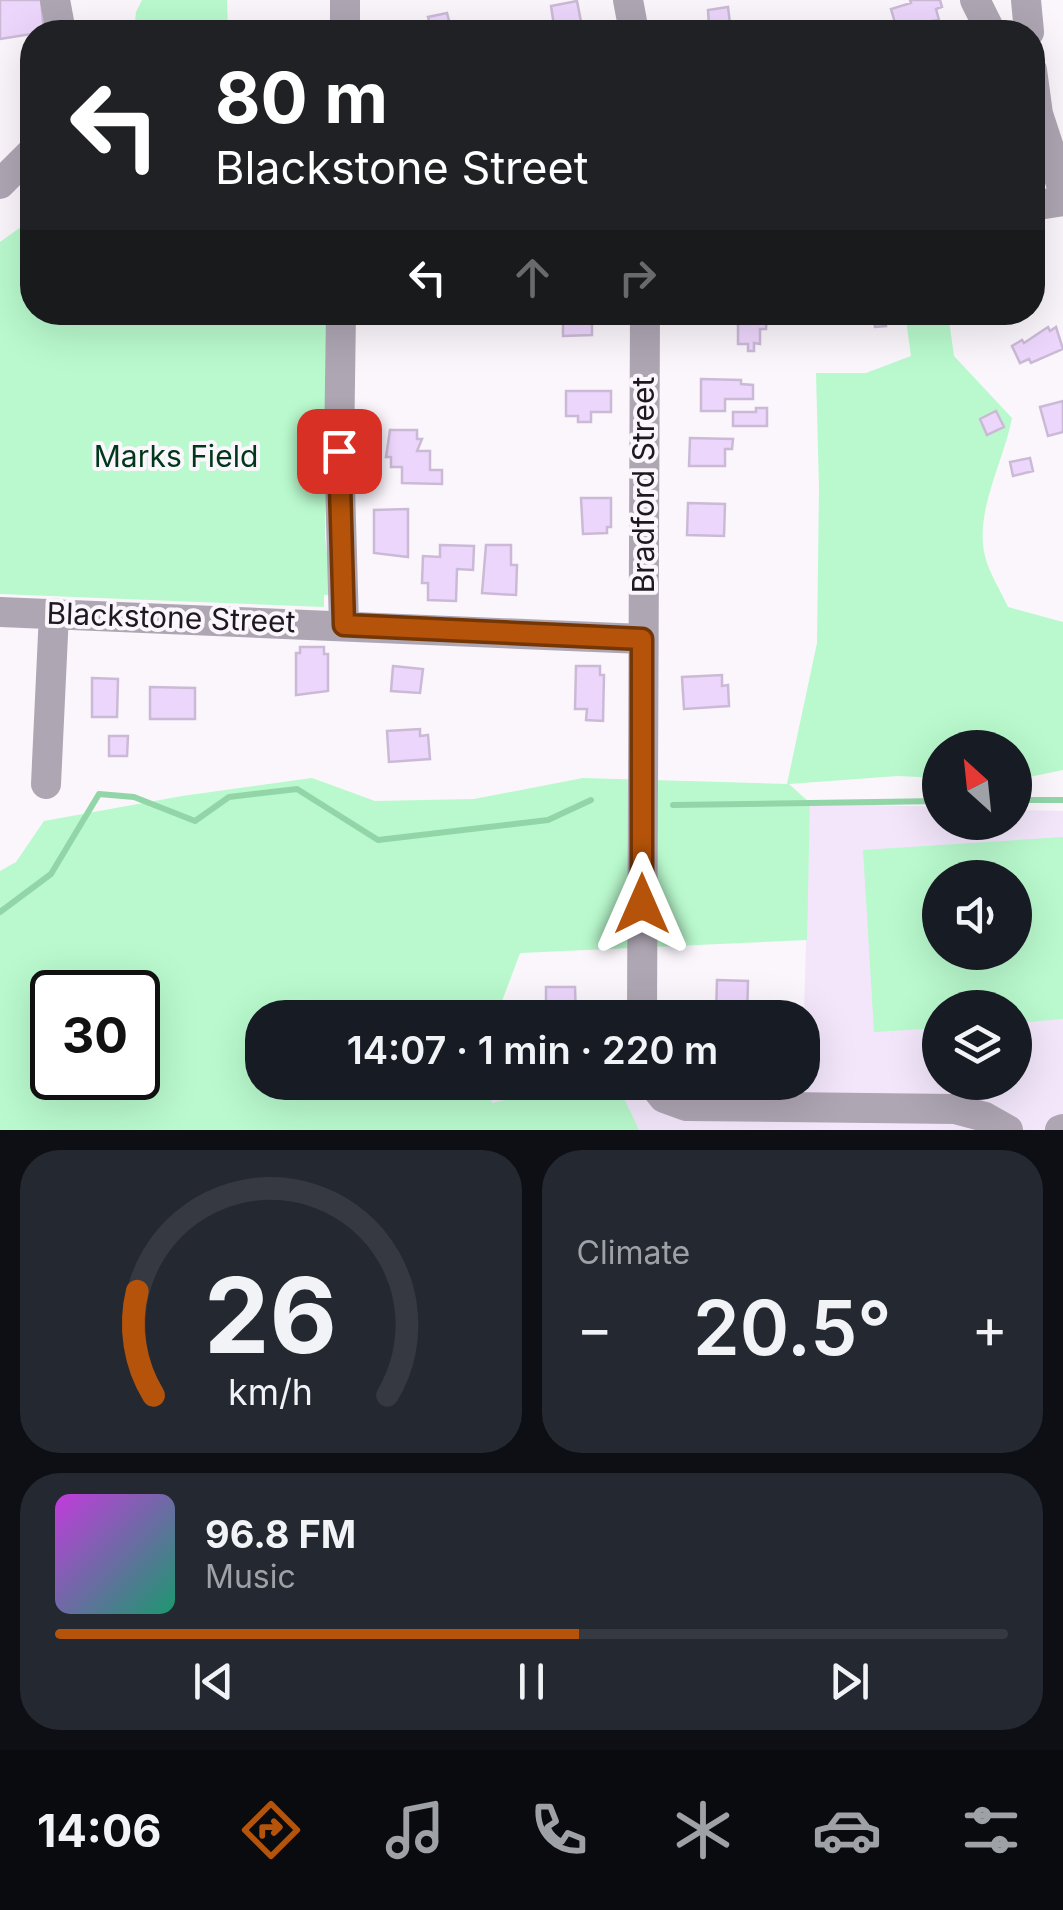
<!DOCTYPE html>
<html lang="en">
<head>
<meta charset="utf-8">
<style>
  :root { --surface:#171b24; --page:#242831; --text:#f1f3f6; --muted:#9ea1a6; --line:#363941; --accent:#b45309 }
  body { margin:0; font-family:Inter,sans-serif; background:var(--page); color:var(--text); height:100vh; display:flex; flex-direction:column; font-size:38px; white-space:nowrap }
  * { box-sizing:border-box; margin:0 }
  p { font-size:32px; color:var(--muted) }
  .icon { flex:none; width:55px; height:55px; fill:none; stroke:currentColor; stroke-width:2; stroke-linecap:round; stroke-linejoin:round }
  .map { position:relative; height:1130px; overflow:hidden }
  .drawer { display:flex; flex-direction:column; gap:20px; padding:20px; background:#0d0f14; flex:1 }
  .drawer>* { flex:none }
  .guide { position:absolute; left:20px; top:20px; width:1025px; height:305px; border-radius:40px; box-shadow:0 10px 40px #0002; background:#202124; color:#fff; overflow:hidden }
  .needle { width:65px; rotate:333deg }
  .buttons { position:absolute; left:922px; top:730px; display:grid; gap:20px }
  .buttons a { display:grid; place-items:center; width:110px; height:110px; border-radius:50%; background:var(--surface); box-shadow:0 10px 40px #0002; font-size:50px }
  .speed { position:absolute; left:30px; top:970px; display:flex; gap:20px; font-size:50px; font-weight:700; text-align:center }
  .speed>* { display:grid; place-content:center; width:130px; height:130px; border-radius:50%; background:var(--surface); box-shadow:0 10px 40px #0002; line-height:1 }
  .speed .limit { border:5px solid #111; border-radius:15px; background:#fff; color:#111 }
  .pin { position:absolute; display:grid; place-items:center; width:85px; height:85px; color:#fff; margin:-42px; border-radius:20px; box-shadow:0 5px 15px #0006 }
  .me { position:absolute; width:110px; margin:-55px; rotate:0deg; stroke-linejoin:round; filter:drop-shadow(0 0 8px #0008) }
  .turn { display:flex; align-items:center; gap:35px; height:210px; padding:0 30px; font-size:45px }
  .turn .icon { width:130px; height:130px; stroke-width:2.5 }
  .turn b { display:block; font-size:70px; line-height:85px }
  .lanes { display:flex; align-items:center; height:95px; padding:0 30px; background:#0003; justify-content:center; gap:50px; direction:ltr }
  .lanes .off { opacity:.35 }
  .big { font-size:75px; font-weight:600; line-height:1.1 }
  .drawer .tile { flex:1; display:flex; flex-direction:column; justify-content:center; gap:15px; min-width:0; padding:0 35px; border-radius:40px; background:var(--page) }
  .drawer .dial { align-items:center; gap:0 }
  .dial svg { height:260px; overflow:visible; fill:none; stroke:var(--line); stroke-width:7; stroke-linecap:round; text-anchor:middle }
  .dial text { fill:var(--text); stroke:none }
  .song { display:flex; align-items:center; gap:30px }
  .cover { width:120px; height:120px; border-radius:15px; background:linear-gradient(135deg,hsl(290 70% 55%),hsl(160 70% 35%)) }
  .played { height:10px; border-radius:5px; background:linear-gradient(90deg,var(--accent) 55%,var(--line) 55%) }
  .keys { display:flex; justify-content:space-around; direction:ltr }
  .heat { display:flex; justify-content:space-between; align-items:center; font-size:55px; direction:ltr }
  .drawer .tiles { flex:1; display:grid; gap:20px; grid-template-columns:1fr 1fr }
  .tile:last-child { grid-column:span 2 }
  .trip { position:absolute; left:245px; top:1000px; width:575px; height:100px; border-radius:40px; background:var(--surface); box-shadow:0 10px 40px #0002; font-weight:600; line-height:100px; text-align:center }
  .menu { display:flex; height:160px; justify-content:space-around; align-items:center; background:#090b0e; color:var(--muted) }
  .menu .icon { width:70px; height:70px }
  .menu .current { color:var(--accent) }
  .menu b { font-size:45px; color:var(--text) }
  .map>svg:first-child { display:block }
</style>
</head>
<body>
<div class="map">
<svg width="1063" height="1130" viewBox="0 0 1063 1130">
  <rect width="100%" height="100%" fill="#faf6fc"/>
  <path fill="#f3e6fb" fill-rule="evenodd" d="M 810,803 L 940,807 L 940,822 L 1015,822 L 1015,810 L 1063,811 L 1063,1130 L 494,1130 L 485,1083 L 802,1082 ZM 940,878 L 1015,878 L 1015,952 L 940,952 ZM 940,1008 L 1015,1008 L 1015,1082 L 940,1082 Z"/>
  <path fill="#b9f9cd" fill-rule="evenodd" d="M 142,0 L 227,0 L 228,32 L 134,32 L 136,12 Z
    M 32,219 L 32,312 L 326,313 L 325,537 L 332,595 L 324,595 L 324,607 L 0,594 L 0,242 Z
    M 905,313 L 948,313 L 954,356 L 1012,418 C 1004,461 974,512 985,556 C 989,573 1001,591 1008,607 L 1063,622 L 1063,770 L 1015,780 L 1015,748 L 940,748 L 940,778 L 898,776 L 789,784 L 810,803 L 807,940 L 520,953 L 496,1017 L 262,1018 L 262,1082 L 486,1083 L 492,1103 L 573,1083 L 617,1083 L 639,1130 L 0,1130 L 0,871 L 16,862 L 44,821 L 182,796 L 312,778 L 375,801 L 474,799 L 583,778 L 787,784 L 817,643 L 819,488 L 816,373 L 866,373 L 911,356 ZM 52,992 L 138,992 L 138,1078 L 52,1078 Z
    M 1063,837 L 1063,1019 L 1015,1023 L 1015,1008 L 940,1008 L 940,1028 L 874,1032 L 863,850 ZM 940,878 L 1015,878 L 1015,952 L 940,952 Z"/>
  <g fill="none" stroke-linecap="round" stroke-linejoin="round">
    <path stroke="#92d6a8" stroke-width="6" d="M 1015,800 L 1063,800
      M 673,805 L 940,801
      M 0,912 L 51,874 L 99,794 L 134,797 L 195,821 L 229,797 L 297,789 L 378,840 L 548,820 L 591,800"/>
  </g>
  <path fill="#edd6fc" stroke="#cbbad6" stroke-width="2.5" d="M 0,0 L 41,0 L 44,32 L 0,39 Z
    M 910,0 L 940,0 L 942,7 L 936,9 L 939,20 L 896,26 L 891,9 L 911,3 Z
    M 577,1 L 583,32 L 555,32 L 551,6 Z
    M 728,7 L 730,24 L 709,26 L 708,10 Z
    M 447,13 L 452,32 L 432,32 L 428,17 Z
    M 563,312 L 592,314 L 592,335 L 563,336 Z
    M 738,312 L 767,315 L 766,329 L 760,329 L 760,344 L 754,343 L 754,351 L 748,351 L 748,344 L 738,344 Z
    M 843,312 L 884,312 L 886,326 L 875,327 L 874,317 L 844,321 Z
    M 1048,327 L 1050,331 L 1056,327 L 1063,349 L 1031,363 L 1029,359 L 1020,363 L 1012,346 L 1022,340 L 1024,343 Z
    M 701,379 L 741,380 L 741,384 L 753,385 L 753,399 L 725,399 L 725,411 L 701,411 Z
    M 566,391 L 611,391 L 611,412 L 591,412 L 591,422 L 578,422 L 578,416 L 566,416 Z
    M 1063,401 L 1063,432 L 1048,436 L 1040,407 Z
    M 756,408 L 767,408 L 767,426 L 733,426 L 733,412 L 756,412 Z
    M 996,411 L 1004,427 L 987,435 L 980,419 Z
    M 390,430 L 417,430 L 417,439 L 422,439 L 417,451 L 430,451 L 430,470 L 442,470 L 442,484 L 402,483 L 402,467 L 391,467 L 391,457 L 386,457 Z
    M 690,438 L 733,439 L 732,449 L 725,449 L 725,466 L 689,466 Z
    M 1030,458 L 1033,471 L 1013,476 L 1010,462 Z
    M 581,498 L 611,498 L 611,527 L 607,527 L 607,533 L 583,534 Z
    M 688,503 L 725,504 L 724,536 L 687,535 Z
    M 408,509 L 408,557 L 374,553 L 374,510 Z
    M 440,545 L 474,546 L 473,570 L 457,569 L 456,601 L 428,600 L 428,583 L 422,583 L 423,556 L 440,557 Z
    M 486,545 L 511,545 L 511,565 L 517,565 L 516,595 L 482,593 Z
    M 300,647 L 324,647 L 324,654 L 328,654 L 328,691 L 296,695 L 296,653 L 300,653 Z
    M 393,666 L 423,669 L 420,693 L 391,691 Z
    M 576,666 L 600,666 L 600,675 L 604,675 L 603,721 L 586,720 L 587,709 L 575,709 Z
    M 722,675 L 722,686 L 728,685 L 729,706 L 684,709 L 682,677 Z
    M 92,678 L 118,679 L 117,717 L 92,717 Z
    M 150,687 L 195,688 L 195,719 L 150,719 Z
    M 420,729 L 420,736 L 428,735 L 430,759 L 389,762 L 387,731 Z
    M 109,736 L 128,736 L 127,756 L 109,756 Z
    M 717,980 L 748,981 L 747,1018 L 716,1016 Z
    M 546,987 L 575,987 L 576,1018 L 546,1018 Z"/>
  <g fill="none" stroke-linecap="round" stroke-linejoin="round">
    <path stroke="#aea6b3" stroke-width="30" d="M 55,0 L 61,32
      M 628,0 L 634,32
      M 975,0 L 991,32
      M 1026,0 L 1029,32
      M 345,32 L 345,0
      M 1032,70 L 1038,114 L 1063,190
      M 0,184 L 32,152
      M 1032,206 L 1063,201
      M 341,312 L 339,451 L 344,625
      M 0,612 L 642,639
      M 46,784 L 54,613
      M 642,1018 L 645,312
      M 651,1082 L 664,1098 L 686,1106 L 955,1109 L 985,1117 L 1008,1130
      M 1060,1130 L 1063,1129"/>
  </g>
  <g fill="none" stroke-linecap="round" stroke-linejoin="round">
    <g stroke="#753606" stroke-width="25">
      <path id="route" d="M 339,451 L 344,625 L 642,639 L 642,904"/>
    </g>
    <use href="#route" stroke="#b45309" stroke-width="18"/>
  </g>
  <g text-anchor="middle" stroke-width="8" stroke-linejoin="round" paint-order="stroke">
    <g font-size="30" fill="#00371b" stroke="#faf6fc">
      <text x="176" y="467">Marks Field</text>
    </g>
    <g font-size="30" fill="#1e1822" stroke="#faf6fc">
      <text transform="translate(644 485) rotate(-90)" y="10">Bradford Street</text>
      <text transform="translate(171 618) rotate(2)" y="10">Blackstone Street</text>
    </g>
  </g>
</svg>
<div class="buttons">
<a><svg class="needle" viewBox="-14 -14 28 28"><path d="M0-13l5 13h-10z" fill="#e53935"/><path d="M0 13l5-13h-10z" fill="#9ea1a6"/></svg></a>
<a><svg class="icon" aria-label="sound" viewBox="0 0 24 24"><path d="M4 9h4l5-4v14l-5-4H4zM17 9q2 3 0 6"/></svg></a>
<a><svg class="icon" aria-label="layers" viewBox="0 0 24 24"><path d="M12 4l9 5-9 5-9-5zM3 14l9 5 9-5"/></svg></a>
</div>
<div class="speed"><div class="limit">30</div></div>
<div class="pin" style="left:339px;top:451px;background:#d93025"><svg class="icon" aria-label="arrive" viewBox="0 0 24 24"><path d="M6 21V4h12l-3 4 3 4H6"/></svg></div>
<svg class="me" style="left:642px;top:904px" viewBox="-20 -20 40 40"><path d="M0-17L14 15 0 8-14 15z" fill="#b45309" stroke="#fff" stroke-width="4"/></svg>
<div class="trip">14:07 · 1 min · 220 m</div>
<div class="guide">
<div class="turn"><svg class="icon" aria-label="left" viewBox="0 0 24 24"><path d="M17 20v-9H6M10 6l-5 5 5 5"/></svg><div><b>80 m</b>Blackstone Street</div></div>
<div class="lanes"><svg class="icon" aria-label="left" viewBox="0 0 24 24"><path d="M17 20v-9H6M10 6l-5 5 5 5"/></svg><svg class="icon off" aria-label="ahead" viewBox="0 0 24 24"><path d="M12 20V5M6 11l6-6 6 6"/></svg><svg class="icon off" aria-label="right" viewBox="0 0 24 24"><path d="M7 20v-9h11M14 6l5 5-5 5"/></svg></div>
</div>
</div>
<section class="drawer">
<div class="tiles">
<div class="tile dial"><svg viewBox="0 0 100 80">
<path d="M14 69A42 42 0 1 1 86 69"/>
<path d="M14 69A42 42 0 0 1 9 37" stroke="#b45309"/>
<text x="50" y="56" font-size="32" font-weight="700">26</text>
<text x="50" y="72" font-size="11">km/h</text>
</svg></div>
<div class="tile"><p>Climate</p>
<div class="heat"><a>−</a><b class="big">20.5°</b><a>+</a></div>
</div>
<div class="tile">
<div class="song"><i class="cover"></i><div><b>96.8 FM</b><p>Music</p></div></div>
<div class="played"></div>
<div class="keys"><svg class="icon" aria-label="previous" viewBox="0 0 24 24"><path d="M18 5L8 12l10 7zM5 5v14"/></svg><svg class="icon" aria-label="pause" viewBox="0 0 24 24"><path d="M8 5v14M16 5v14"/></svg><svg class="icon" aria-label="next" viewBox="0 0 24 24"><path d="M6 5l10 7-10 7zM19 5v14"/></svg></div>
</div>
</div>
</section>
<nav class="menu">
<b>14:06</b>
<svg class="icon current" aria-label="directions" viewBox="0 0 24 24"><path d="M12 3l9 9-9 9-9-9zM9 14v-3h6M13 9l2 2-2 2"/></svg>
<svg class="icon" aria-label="music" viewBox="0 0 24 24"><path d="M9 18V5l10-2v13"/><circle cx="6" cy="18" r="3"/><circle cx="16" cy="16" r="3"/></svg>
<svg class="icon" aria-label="phone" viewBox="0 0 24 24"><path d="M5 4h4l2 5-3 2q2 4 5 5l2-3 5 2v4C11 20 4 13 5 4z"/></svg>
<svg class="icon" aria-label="climate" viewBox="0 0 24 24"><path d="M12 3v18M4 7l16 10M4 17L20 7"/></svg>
<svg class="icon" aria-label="car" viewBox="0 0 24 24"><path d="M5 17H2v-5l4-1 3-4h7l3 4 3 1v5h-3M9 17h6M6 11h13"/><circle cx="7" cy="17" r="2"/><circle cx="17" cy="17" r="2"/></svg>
<svg class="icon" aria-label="filters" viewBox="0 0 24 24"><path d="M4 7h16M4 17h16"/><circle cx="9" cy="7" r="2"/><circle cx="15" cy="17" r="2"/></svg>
</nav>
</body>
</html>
